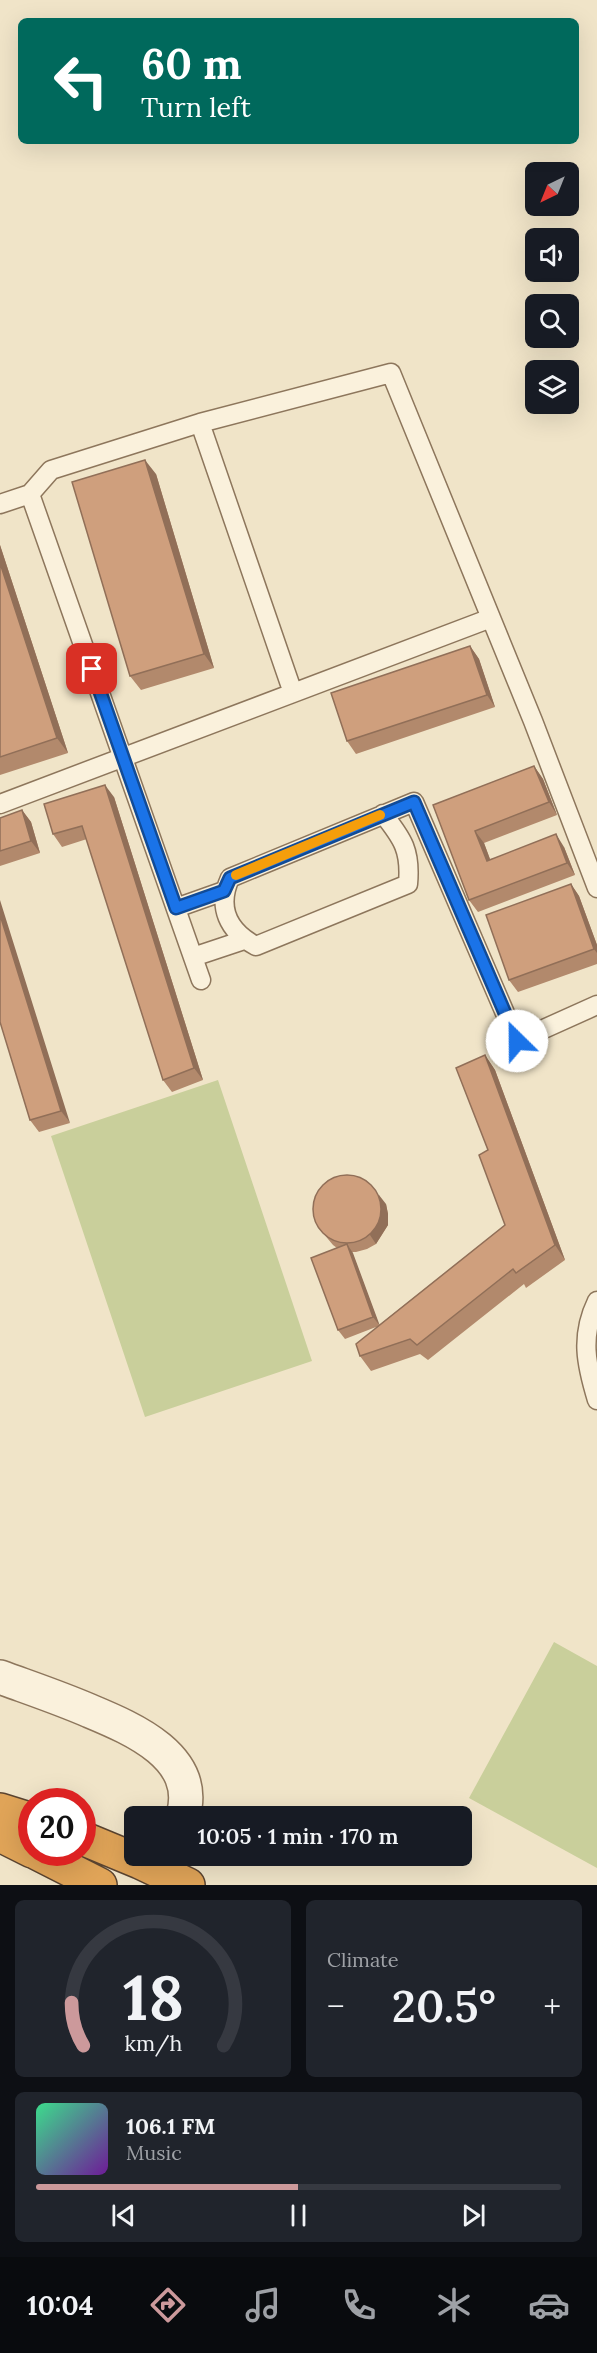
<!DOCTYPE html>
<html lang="en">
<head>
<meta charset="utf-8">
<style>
  :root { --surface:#171b24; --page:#20242c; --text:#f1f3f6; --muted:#9ea1a6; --line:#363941; --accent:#cc999b }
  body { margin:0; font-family:Lora,serif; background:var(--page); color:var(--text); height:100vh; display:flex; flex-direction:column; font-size:22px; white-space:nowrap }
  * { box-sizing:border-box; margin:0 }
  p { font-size:20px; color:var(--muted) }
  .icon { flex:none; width:33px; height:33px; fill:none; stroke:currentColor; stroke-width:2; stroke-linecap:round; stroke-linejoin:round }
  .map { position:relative; height:1885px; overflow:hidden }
  .side { display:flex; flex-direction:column; gap:15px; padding:15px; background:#0d0f14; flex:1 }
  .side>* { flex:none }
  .banner { position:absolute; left:18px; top:18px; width:561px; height:126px; border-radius:9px; box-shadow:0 6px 24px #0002; background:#00695c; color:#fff; overflow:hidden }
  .needle { width:39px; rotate:223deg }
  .fabs { position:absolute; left:525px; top:162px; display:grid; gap:12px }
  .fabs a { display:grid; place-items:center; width:54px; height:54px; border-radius:9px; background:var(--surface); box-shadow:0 6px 24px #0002; font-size:30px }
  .speed { position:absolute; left:18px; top:1788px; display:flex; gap:12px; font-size:30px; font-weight:700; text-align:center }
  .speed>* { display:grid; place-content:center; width:78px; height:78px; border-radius:50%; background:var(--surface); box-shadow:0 6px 24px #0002; line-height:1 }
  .speed .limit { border:9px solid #d22; background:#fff; color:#111 }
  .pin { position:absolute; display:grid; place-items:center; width:51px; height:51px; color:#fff; margin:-26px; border-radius:12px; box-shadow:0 3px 9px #0006 }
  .me { position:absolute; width:66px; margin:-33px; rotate:337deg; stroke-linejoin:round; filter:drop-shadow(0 0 4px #0008) }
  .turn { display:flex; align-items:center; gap:21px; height:126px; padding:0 24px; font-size:27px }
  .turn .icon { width:78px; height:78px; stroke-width:2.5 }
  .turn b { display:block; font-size:42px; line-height:51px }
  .big { font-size:45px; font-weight:600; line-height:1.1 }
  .side .tile { flex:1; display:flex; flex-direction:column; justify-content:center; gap:9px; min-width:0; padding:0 21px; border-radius:9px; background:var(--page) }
  .side .dial { align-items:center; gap:0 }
  .dial svg { height:156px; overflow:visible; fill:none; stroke:var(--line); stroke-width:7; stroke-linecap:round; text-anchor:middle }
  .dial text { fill:var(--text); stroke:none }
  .song { display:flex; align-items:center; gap:18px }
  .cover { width:72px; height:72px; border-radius:9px; background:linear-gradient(135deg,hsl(150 70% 55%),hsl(280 70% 35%)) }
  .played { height:6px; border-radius:3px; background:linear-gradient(90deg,var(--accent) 50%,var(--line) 50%) }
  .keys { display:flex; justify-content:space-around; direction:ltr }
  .heat { display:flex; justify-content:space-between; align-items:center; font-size:33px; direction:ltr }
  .side .tiles { flex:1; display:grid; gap:15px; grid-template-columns:1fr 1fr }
  .tile:last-child { grid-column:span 2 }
  .trip { position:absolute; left:124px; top:1806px; width:348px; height:60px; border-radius:9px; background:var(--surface); box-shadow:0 6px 24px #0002; font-weight:600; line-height:60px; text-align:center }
  .tab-bar { display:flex; height:96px; justify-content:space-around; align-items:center; background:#090b0e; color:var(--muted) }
  .tab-bar .icon { width:42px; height:42px }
  .tab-bar .current { color:var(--accent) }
  .tab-bar b { font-size:27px; color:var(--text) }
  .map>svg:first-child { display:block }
</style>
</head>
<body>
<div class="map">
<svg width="597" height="1885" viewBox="0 0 597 1885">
  <rect width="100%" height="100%" fill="#f0e4c8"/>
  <path fill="#c9cf9b" d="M 218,1080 L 312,1361 L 145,1417 L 51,1136 Z
    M 554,1642 L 597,1666 L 597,1868 L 469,1798 Z"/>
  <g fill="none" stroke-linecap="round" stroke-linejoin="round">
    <g stroke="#8d765c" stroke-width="21">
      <path id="service" d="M 200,423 L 293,693
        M 30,494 L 201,980
        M 0,504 L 30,494 L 51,470 L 200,423 L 391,373 L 533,721 L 597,888
        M 0,804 L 491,618
        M 383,814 C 403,839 411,851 408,884 L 256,946 C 228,931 217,907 230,878 L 414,802 L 517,1041 L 597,1005
        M 176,908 L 224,891
        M 193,957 L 244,940
        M 597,1301 C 580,1336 586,1364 597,1400"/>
    </g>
    <g stroke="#8d765c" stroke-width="36">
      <path id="minor" d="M 0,1677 C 30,1688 60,1698 90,1711 C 133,1729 200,1757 183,1816"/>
    </g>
    <g stroke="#5b4430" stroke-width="36">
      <path id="motorway" d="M 0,1810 L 32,1820
        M 0,1835 L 32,1851
        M 82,1838 L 140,1862 L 188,1885
        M 35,1852 L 100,1885"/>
    </g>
    <use href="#service" stroke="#faf1dc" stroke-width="18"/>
    <use href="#minor" stroke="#faf1dc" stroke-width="33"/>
    <use href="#motorway" stroke="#e0a458" stroke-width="33"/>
  </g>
  <path fill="#b2896c" d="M 156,474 L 214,668 L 141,690 L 130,676 Z
    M 0,545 L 68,753 L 0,775 Z
    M 470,646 L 479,659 L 495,707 L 356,754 L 347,741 Z
    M 534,766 L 543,779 L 557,815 L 484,843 L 490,859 L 564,847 L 575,875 L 478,912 L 469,900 L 433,805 Z
    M 114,797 L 203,1080 L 172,1092 L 163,1080 L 87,839 L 62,847 L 53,834 Z
    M 22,810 L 31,822 L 40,853 L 0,866 L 0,818 Z
    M 571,884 L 579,896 L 597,945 L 597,964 L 518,992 L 509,980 Z
    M 0,1022 L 70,1123 L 39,1132 L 30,1120 Z
    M 485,1055 L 495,1070 L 565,1260 L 526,1288 L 524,1284 L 428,1360 L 420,1354 L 371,1371 L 360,1356 L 376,1327 L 345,1339 L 338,1330 L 337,1248 L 333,1245 L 318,1227 L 386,1204 L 388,1214 L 388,1225 L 376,1244 L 367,1249 L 356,1252 L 352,1252 L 379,1325 L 505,1225 L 488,1150 Z"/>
  <path fill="#916f58" d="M 145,460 L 156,474 L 214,668 L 204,654 Z
    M 0,545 L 68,753 L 57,738 L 0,563 Z
    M 470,646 L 479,659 L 495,707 L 487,695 Z
    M 534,766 L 543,779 L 557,815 L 549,802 Z
    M 105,785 L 114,797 L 203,1080 L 194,1068 Z
    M 22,810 L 31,822 L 40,853 L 31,841 Z
    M 475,831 L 484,843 L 495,873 L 487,861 Z
    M 556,834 L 564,847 L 575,875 L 567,863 Z
    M 571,884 L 579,896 L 597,945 L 597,953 L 594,949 Z
    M 0,900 L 70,1123 L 61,1111 L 0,915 Z
    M 485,1055 L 495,1070 L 565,1260 L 555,1245 Z
    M 379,1195 L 386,1204 L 388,1214 L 388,1225 L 376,1244 L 370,1235 Z
    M 347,1244 L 353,1253 L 380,1326 L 373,1317 Z"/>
  <path fill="#cf9f7d" stroke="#916f58" stroke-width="1.5" d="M 145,460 L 204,654 L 130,676 L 72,482 Z
    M 0,563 L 57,738 L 0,757 Z
    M 470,646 L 487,695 L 347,741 L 331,693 Z
    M 534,766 L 549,802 L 475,831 L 487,861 L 556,834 L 567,863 L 469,900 L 433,805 Z
    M 105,785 L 194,1068 L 163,1080 L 82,826 L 53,834 L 44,804 Z
    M 22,810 L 31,841 L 0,851 L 0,818 Z
    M 571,884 L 594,949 L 509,980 L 486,915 Z
    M 0,915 L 61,1111 L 30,1120 L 0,1022 Z
    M 485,1055 L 555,1245 L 516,1273 L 513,1269 L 417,1345 L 410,1339 L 360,1356 L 356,1344 L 505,1225 L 479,1155 L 488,1150 L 456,1068 Z
    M313 1209a34 34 0 1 1 68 0a34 34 0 1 1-68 0Z
    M 347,1244 L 373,1317 L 338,1330 L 311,1258 Z"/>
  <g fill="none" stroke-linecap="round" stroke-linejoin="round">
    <g stroke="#114b97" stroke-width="15">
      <path id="route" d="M 92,669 L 176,908 L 224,891 L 230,878 L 414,802 L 517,1041"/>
    </g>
    <use href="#route" stroke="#1a73e8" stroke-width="10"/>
    <path stroke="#f59e0b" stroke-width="10" d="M 236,875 L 380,815"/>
  </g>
</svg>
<div class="fabs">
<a><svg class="needle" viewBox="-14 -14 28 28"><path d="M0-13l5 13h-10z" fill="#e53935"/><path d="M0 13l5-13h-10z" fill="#9ea1a6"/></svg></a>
<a><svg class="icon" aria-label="sound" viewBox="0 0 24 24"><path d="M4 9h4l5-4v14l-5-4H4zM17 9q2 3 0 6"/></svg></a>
<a><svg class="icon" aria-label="search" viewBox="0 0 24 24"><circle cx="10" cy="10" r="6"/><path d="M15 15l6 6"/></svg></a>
<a><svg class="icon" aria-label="layers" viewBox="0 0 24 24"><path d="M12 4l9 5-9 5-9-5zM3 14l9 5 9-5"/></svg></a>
</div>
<div class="speed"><div class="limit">20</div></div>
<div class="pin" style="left:92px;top:669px;background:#d93025"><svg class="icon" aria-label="arrive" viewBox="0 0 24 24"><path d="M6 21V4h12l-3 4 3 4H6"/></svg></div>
<svg class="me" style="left:517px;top:1041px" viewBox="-20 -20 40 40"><circle r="19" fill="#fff"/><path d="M0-13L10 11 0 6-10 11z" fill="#1a73e8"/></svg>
<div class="trip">10:05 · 1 min · 170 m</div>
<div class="banner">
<div class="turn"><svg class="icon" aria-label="left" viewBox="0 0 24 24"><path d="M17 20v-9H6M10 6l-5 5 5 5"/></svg><div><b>60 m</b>Turn left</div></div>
</div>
</div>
<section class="side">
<div class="tiles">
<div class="tile dial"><svg viewBox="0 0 100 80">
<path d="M14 69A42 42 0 1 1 86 69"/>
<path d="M14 69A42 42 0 0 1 8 47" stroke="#cc999b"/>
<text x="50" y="56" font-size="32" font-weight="700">18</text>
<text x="50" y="72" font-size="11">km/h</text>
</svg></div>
<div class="tile"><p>Climate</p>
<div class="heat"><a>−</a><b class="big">20.5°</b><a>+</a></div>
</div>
<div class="tile">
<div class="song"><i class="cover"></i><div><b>106.1 FM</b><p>Music</p></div></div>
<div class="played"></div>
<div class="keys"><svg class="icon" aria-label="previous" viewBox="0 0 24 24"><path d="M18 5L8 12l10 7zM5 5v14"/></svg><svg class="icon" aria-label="pause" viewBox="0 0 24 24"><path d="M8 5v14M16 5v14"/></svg><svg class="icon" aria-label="next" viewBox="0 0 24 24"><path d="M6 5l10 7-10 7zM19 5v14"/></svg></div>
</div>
</div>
</section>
<nav class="tab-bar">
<b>10:04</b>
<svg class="icon current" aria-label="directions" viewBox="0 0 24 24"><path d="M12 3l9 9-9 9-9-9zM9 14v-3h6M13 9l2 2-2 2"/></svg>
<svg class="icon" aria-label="music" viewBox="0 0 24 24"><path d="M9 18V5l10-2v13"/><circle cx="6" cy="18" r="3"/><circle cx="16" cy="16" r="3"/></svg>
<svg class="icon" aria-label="phone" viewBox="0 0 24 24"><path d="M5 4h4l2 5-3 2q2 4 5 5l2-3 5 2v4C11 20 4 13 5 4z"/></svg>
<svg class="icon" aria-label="climate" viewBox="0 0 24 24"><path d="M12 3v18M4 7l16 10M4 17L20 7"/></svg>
<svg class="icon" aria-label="car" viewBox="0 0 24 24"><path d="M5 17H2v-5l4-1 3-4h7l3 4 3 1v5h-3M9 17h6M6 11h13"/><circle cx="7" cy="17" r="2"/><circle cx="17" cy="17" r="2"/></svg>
</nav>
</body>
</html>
